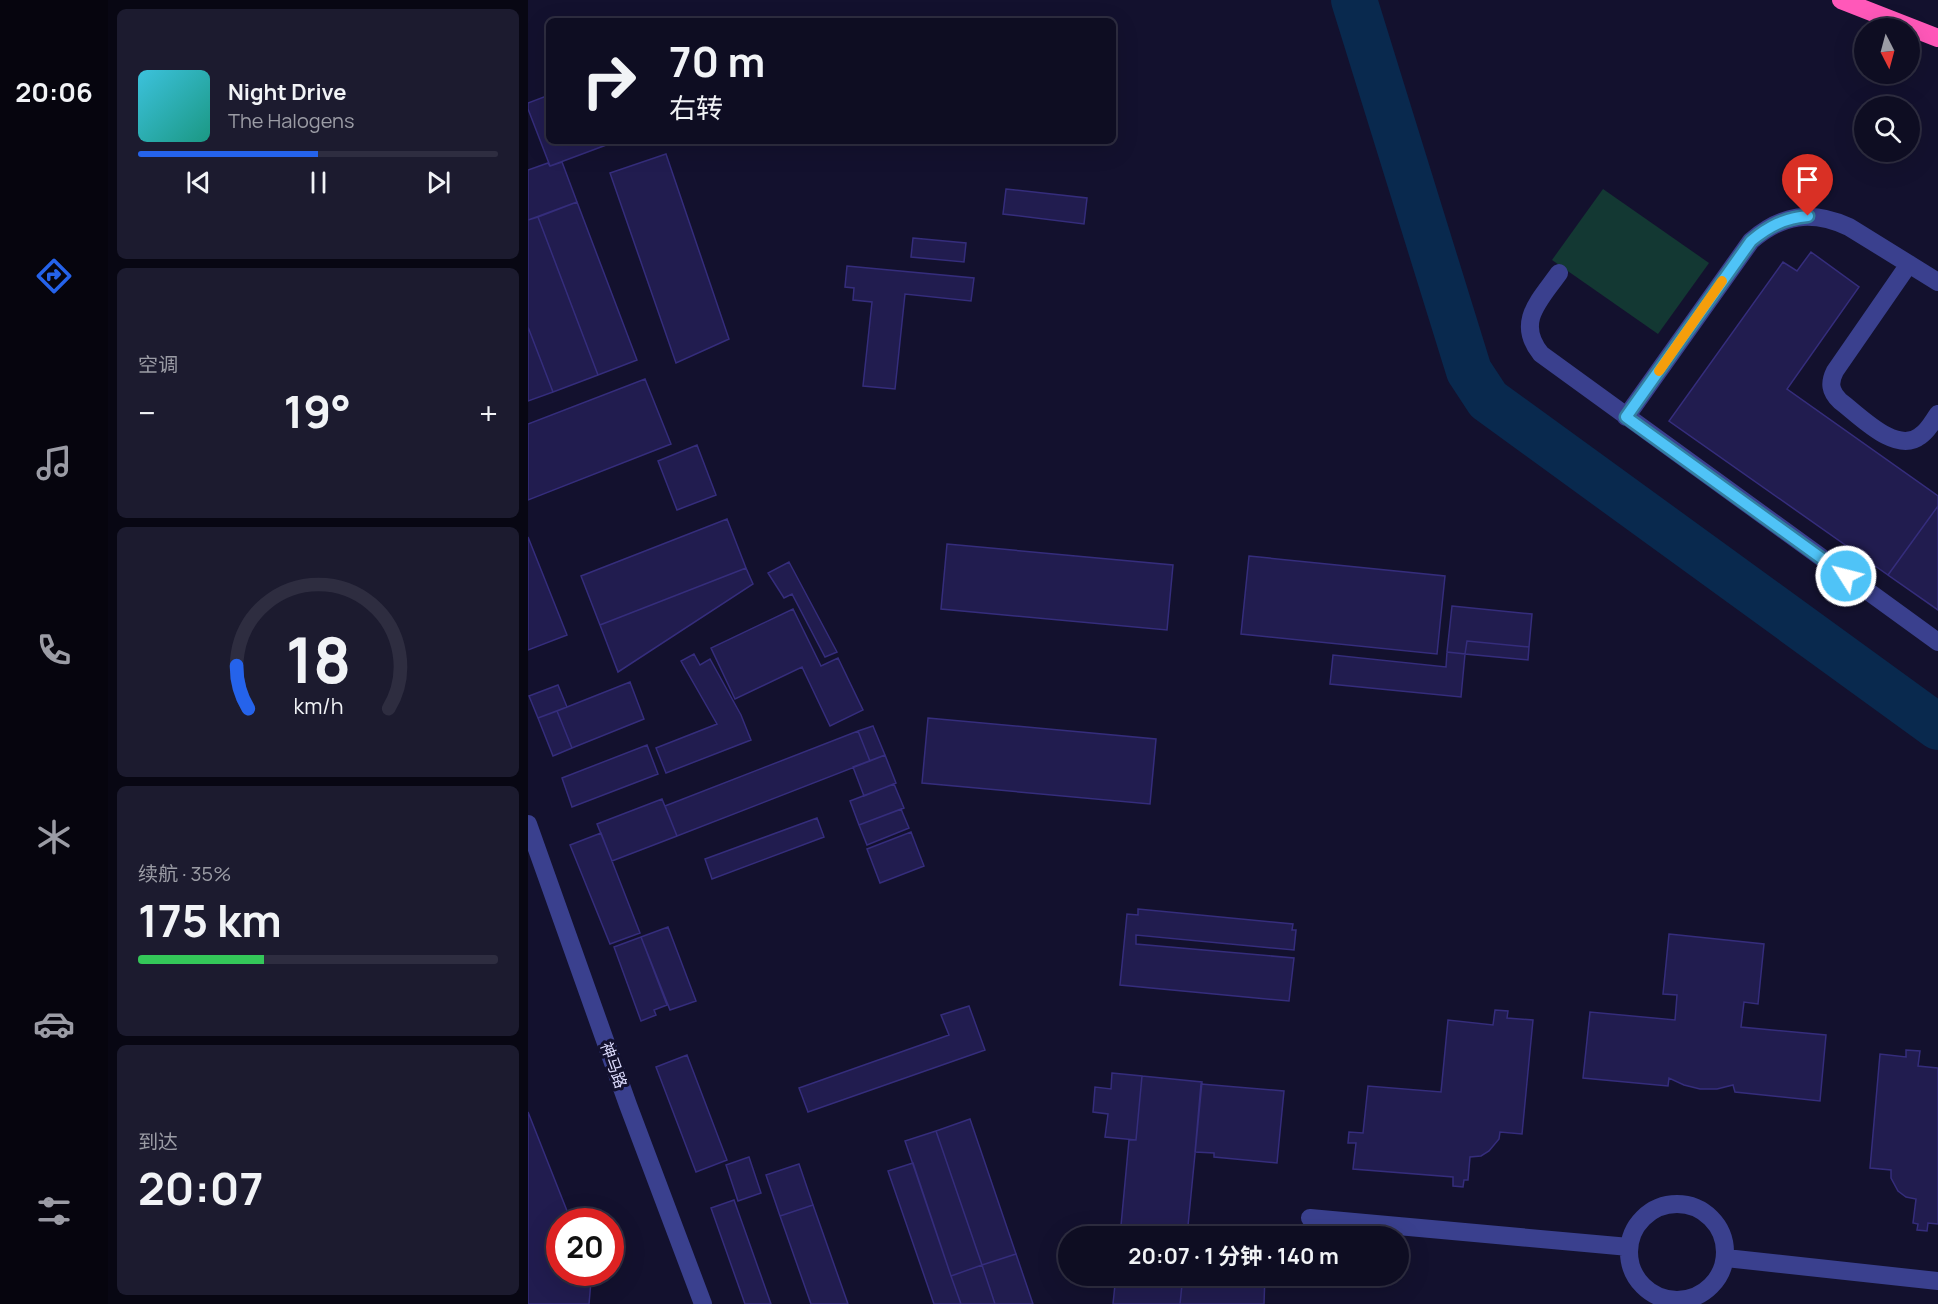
<!DOCTYPE html>
<html lang="zh">
<head>
<meta charset="utf-8">
<style>
  :root { --surface:#0e0d22; --page:#1c1b2f; --text:#f1f3f6; --muted:#9b9ca5; --line:#2e2d40; --accent:#2563eb }
  body { margin:0; font-family:Manrope,"Noto Sans SC",sans-serif; background:var(--page); color:var(--text); height:100vh; display:flex; flex-direction:column; font-size:22px; white-space:nowrap }
  * { box-sizing:border-box; margin:0 }
  p { font-size:20px; color:var(--muted) }
  .icon { flex:none; width:33px; height:33px; fill:none; stroke:currentColor; stroke-width:2; stroke-linecap:round; stroke-linejoin:round }
  .map { position:relative; flex:1; overflow:hidden }
  .sheet { display:flex; flex-direction:column; gap:9px; padding:9px; background:#080713; width:420px }
  .sheet>* { flex:none }
  .guide { position:absolute; left:18px; top:18px; width:570px; height:126px; border-radius:9px; box-shadow:0 6px 24px #0002,0 0 0 2px var(--line); background:#0e0d22; color:var(--text); overflow:hidden }
  .needle { width:39px; rotate:174deg }
  .tools { position:absolute; left:1326px; top:18px; display:grid; gap:12px }
  .tools a { display:grid; place-items:center; width:66px; height:66px; border-radius:50%; background:var(--surface); box-shadow:0 6px 24px #0002,0 0 0 2px var(--line); font-size:30px }
  .speed { position:absolute; left:18px; top:1208px; display:flex; gap:12px; font-size:30px; font-weight:700; text-align:center }
  .speed>* { display:grid; place-content:center; width:78px; height:78px; border-radius:50%; background:var(--surface); box-shadow:0 6px 24px #0002,0 0 0 2px var(--line); line-height:1 }
  .speed .limit { border:9px solid #d22; background:#fff; color:#111 }
  .pin { position:absolute; display:grid; place-items:center; width:51px; height:51px; color:#fff; margin:-62px -26px; border-radius:50% 50% 50% 0; rotate:-45deg; box-shadow:0 0 6px #0007 }
  .pin .icon { rotate:45deg }
  .me { position:absolute; width:66px; margin:-33px; rotate:306deg; stroke-linejoin:round; filter:drop-shadow(0 0 4px #0008) }
  .turn { display:flex; align-items:center; gap:21px; height:126px; padding:0 24px; font-size:27px }
  .turn .icon { width:78px; height:78px; stroke-width:2.5 }
  .turn b { display:block; font-size:42px; line-height:51px }
  .big { font-size:45px; font-weight:700; line-height:1.1 }
  .sheet .tile { flex:1; display:flex; flex-direction:column; justify-content:center; gap:9px; min-width:0; padding:0 21px; border-radius:9px; background:var(--page) }
  .sheet .dial { align-items:center; gap:0 }
  .dial svg { height:156px; overflow:visible; fill:none; stroke:var(--line); stroke-width:7; stroke-linecap:round; text-anchor:middle }
  .dial text { fill:var(--text); stroke:none }
  .song { display:flex; align-items:center; gap:18px }
  .cover { width:72px; height:72px; border-radius:9px; background:linear-gradient(135deg,hsl(190 70% 55%),hsl(170 70% 35%)) }
  .played { height:6px; border-radius:3px; background:linear-gradient(90deg,var(--accent) 50%,var(--line) 50%) }
  .keys { display:flex; justify-content:space-around; direction:ltr }
  .heat { display:flex; justify-content:space-between; align-items:center; font-size:33px; direction:ltr }
  .charge { height:9px; border-radius:4px; background:linear-gradient(90deg,#34c759 35%,var(--line) 0) }
  .trip { position:absolute; left:530px; top:1226px; width:351px; height:60px; border-radius:30px; background:var(--surface); box-shadow:0 6px 24px #0002,0 0 0 2px var(--line); font-weight:700; line-height:60px; text-align:center }
  main { display:flex; flex:1; min-height:0 }
  .menu { display:flex; flex-direction:column; width:108px; justify-content:space-around; align-items:center; background:#06050e; color:var(--muted) }
  .menu .icon { width:42px; height:42px }
  .menu .on { color:var(--accent) }
  .menu b { font-size:27px; color:var(--text) }
  .map>svg:first-child { display:block }
</style>
</head>
<body>
<main>
<nav class="menu">
<b>20:06</b>
<svg class="icon on" aria-label="directions" viewBox="0 0 24 24"><path d="M12 3l9 9-9 9-9-9zM9 14v-3h6M13 9l2 2-2 2"/></svg>
<svg class="icon" aria-label="music" viewBox="0 0 24 24"><path d="M9 18V5l10-2v13"/><circle cx="6" cy="18" r="3"/><circle cx="16" cy="16" r="3"/></svg>
<svg class="icon" aria-label="phone" viewBox="0 0 24 24"><path d="M5 4h4l2 5-3 2q2 4 5 5l2-3 5 2v4C11 20 4 13 5 4z"/></svg>
<svg class="icon" aria-label="climate" viewBox="0 0 24 24"><path d="M12 3v18M4 7l16 10M4 17L20 7"/></svg>
<svg class="icon" aria-label="car" viewBox="0 0 24 24"><path d="M5 17H2v-5l4-1 3-4h7l3 4 3 1v5h-3M9 17h6M6 11h13"/><circle cx="7" cy="17" r="2"/><circle cx="17" cy="17" r="2"/></svg>
<svg class="icon" aria-label="filters" viewBox="0 0 24 24"><path d="M4 7h16M4 17h16"/><circle cx="9" cy="7" r="2"/><circle cx="15" cy="17" r="2"/></svg>
</nav>
<section class="sheet">
<div class="tile">
<div class="song"><i class="cover"></i><div><b>Night Drive</b><p>The Halogens</p></div></div>
<div class="played"></div>
<div class="keys"><svg class="icon" aria-label="previous" viewBox="0 0 24 24"><path d="M18 5L8 12l10 7zM5 5v14"/></svg><svg class="icon" aria-label="pause" viewBox="0 0 24 24"><path d="M8 5v14M16 5v14"/></svg><svg class="icon" aria-label="next" viewBox="0 0 24 24"><path d="M6 5l10 7-10 7zM19 5v14"/></svg></div>
</div>
<div class="tile"><p>空调</p>
<div class="heat"><a>−</a><b class="big">19°</b><a>+</a></div>
</div>
<div class="tile dial"><svg viewBox="0 0 100 80">
<path d="M14 69A42 42 0 1 1 86 69"/>
<path d="M14 69A42 42 0 0 1 8 47" stroke="#2563eb"/>
<text x="50" y="56" font-size="32" font-weight="700">18</text>
<text x="50" y="72" font-size="11">km/h</text>
</svg></div>
<div class="tile"><p>续航 · 35%</p><b class="big">175 km</b><div class="charge"></div></div>
<div class="tile"><p>到达</p><b class="big">20:07</b></div>
</section>
<div class="map">
<svg width="1410" height="1304" viewBox="0 0 1410 1304">
  <rect width="100%" height="100%" fill="#13112e"/>
  <path fill="#133833" d="M 1075,189 L 1181,263 L 1130,334 L 1024,260 Z"/>
  <g fill="none" stroke-linecap="round" stroke-linejoin="round">
    <path stroke="#09294e" stroke-width="46" d="M 826,0 L 941,371 L 960,400 L 1410,727"/>
  </g>
  <path fill="#211c4f" stroke="#352d7c" stroke-width="1.5" d="M 21,95 L 21,141 L 80,141 L 81,144 L 22,166 L 0,109 L 0,103 Z
    M 138,154 L 201,339 L 148,363 L 82,173 Z
    M 34,162 L 49,202 L 0,220 L 0,170 L 20,163 L 22,166 Z
    M 478,189 L 559,198 L 556,224 L 475,214 Z
    M 49,202 L 109,360 L 70,375 L 10,217 Z
    M 10,217 L 70,375 L 25,392 L 0,327 L 0,220 Z
    M 385,238 L 438,243 L 436,262 L 383,257 Z
    M 1283,252 L 1331,287 L 1259,389 L 1410,496 L 1410,506 L 1360,575 L 1141,421 L 1255,262 L 1269,271 Z
    M 319,266 L 446,278 L 443,301 L 377,294 L 367,389 L 335,386 L 344,302 L 325,300 L 326,288 L 317,287 Z
    M 0,327 L 25,392 L 0,401 Z
    M 117,379 L 143,444 L 0,500 L 0,424 Z
    M 169,445 L 188,495 L 149,510 L 130,461 Z
    M 1410,506 L 1410,610 L 1360,575 Z
    M 199,519 L 218,568 L 72,625 L 53,576 Z
    M 0,537 L 39,635 L 0,650 Z
    M 419,544 L 645,565 L 639,630 L 413,609 Z
    M 721,556 L 917,576 L 909,654 L 713,634 Z
    M 261,562 L 309,652 L 297,657 L 264,594 L 256,598 L 240,573 Z
    M 218,568 L 225,584 L 90,672 L 72,625 Z
    M 924,606 L 1004,614 L 1001,647 L 939,641 L 937,654 L 919,652 Z
    M 265,609 L 293,666 L 310,658 L 335,710 L 302,726 L 274,667 L 207,699 L 183,648 Z
    M 939,641 L 1001,647 L 1000,660 L 937,654 Z
    M 919,652 L 937,654 L 933,697 L 802,684 L 805,655 L 918,667 Z
    M 166,654 L 172,665 L 182,659 L 213,715 L 223,740 L 138,773 L 128,748 L 189,724 L 153,661 Z
    M 102,682 L 116,719 L 44,748 L 29,711 Z
    M 30,685 L 39,707 L 10,718 L 1,696 Z
    M 29,711 L 44,748 L 25,756 L 10,718 Z
    M 400,718 L 628,739 L 622,804 L 394,783 Z
    M 345,726 L 357,755 L 342,761 L 330,731 Z
    M 330,731 L 342,761 L 149,836 L 137,806 Z
    M 119,745 L 130,774 L 44,807 L 34,778 Z
    M 357,755 L 368,783 L 336,796 L 325,767 Z
    M 366,784 L 376,808 L 331,825 L 322,801 Z
    M 134,799 L 149,836 L 84,861 L 69,824 Z
    M 373,809 L 381,828 L 339,845 L 331,825 Z
    M 289,818 L 296,837 L 184,879 L 177,859 Z
    M 383,832 L 396,866 L 352,883 L 339,849 Z
    M 73,833 L 112,933 L 82,944 L 42,845 Z
    M 610,909 L 765,924 L 764,930 L 768,930 L 766,950 L 608,935 L 608,944 L 766,958 L 761,1001 L 592,985 L 599,914 L 610,915 Z
    M 140,927 L 168,1001 L 142,1010 L 113,937 Z
    M 1141,934 L 1236,944 L 1230,1004 L 1216,1002 L 1213,1027 L 1298,1035 L 1292,1101 L 1207,1092 L 1205,1085 L 1189,1089 L 1172,1089 L 1156,1085 L 1141,1078 L 1140,1086 L 1055,1078 L 1062,1012 L 1147,1020 L 1149,995 L 1135,994 Z
    M 113,937 L 139,1005 L 126,1010 L 128,1015 L 113,1021 L 86,947 Z
    M 441,1006 L 457,1050 L 280,1112 L 271,1088 L 421,1035 L 413,1015 Z
    M 967,1010 L 980,1011 L 979,1018 L 1005,1020 L 994,1134 L 972,1132 L 971,1139 L 961,1151 L 953,1156 L 942,1157 L 940,1180 L 936,1180 L 935,1187 L 925,1186 L 925,1177 L 825,1169 L 828,1143 L 820,1143 L 821,1132 L 835,1133 L 840,1086 L 913,1092 L 920,1020 L 965,1025 Z
    M 1378,1050 L 1392,1051 L 1390,1066 L 1410,1068 L 1410,1224 L 1400,1223 L 1399,1231 L 1389,1230 L 1390,1224 L 1385,1223 L 1388,1199 L 1378,1197 L 1370,1191 L 1363,1178 L 1363,1170 L 1342,1168 L 1352,1054 L 1378,1057 Z
    M 159,1055 L 199,1160 L 168,1172 L 128,1067 Z
    M 584,1073 L 614,1076 L 608,1140 L 577,1137 L 580,1114 L 565,1112 L 567,1087 L 583,1089 Z
    M 614,1076 L 674,1082 L 659,1236 L 592,1236 L 601,1140 L 608,1140 Z
    M 673,1084 L 756,1091 L 749,1163 L 686,1157 L 686,1153 L 667,1152 Z
    M 0,1112 L 43,1221 L 32,1221 L 32,1272 L 62,1272 L 63,1281 L 61,1304 L 0,1304 Z
    M 442,1119 L 488,1254 L 454,1265 L 408,1131 Z
    M 408,1131 L 454,1265 L 423,1276 L 377,1141 Z
    M 221,1157 L 233,1193 L 210,1201 L 198,1165 Z
    M 385,1163 L 423,1276 L 433,1304 L 406,1304 L 360,1171 Z
    M 271,1164 L 285,1205 L 252,1216 L 238,1175 Z
    M 206,1200 L 243,1304 L 217,1304 L 183,1208 Z
    M 285,1205 L 320,1304 L 283,1304 L 252,1216 Z
    M 488,1254 L 505,1304 L 467,1304 L 454,1265 Z
    M 454,1265 L 467,1304 L 433,1304 L 423,1276 Z
    M 588,1275 L 655,1275 L 652,1304 L 585,1304 Z
    M 655,1275 L 737,1275 L 736,1304 L 652,1304 Z"/>
  <g fill="none" stroke-linecap="round" stroke-linejoin="round">
    <path stroke="#3a408e" stroke-width="18" d="M 1381,264 L 1307,371 C 1301,383 1302,391 1312,401 C 1331,415 1368,455 1392,436 C 1400,431 1405,421 1410,414
      M 1031,273 C 1012,300 987,322 1013,354 L 1410,642
      M 1098,417 L 1223,241 C 1254,214 1284,210 1321,227 L 1410,282
      M 0,824 L 100,1105 L 175,1304
      M1101 1252a48 48 0 1 1 96 0a48 48 0 1 1-96 0Z
      M 782,1218 L 1101,1247
      M 1198,1258 L 1410,1281"/>
    <path stroke="#ff58b9" stroke-width="18" d="M 1313,0 L 1410,38"/>
  </g>
  <g fill="none" stroke-linecap="round" stroke-linejoin="round">
    <g stroke="#337fa1" stroke-width="15">
      <path id="route" d="M 1280,216 C 1257,218 1241,226 1223,241 L 1098,417 L 1318,576"/>
    </g>
    <use href="#route" stroke="#4fc3f7" stroke-width="10"/>
    <path stroke="#f59e0b" stroke-width="10" d="M 1131,371 L 1194,281"/>
  </g>
  <g text-anchor="middle" stroke-width="6" stroke-linejoin="round" paint-order="stroke">
    <g font-size="16" fill="#deddff" stroke="#13112e">
      <text transform="translate(86 1065) rotate(70)" y="6">神马路</text>
    </g>
  </g>
</svg>
<div class="tools">
<a><svg class="needle" viewBox="-14 -14 28 28"><path d="M0-13l5 13h-10z" fill="#e53935"/><path d="M0 13l5-13h-10z" fill="#9b9ca5"/></svg></a>
<a><svg class="icon" aria-label="search" viewBox="0 0 24 24"><circle cx="10" cy="10" r="6"/><path d="M15 15l6 6"/></svg></a>
</div>
<div class="speed"><div class="limit">20</div></div>
<div class="pin" style="left:1280px;top:216px;background:#d93025"><svg class="icon" aria-label="arrive" viewBox="0 0 24 24"><path d="M6 21V4h12l-3 4 3 4H6"/></svg></div>
<svg class="me" style="left:1318px;top:576px" viewBox="-20 -20 40 40"><circle r="17" fill="#4fc3f7" stroke="#fff" stroke-width="3"/><path d="M0-11L8 9 0 5-8 9z" fill="#fff"/></svg>
<div class="trip">20:07 · 1 分钟 · 140 m</div>
<div class="guide">
<div class="turn"><svg class="icon" aria-label="right" viewBox="0 0 24 24"><path d="M7 20v-9h11M14 6l5 5-5 5"/></svg><div><b>70 m</b>右转</div></div>
</div>
</div>
</main>
</body>
</html>
